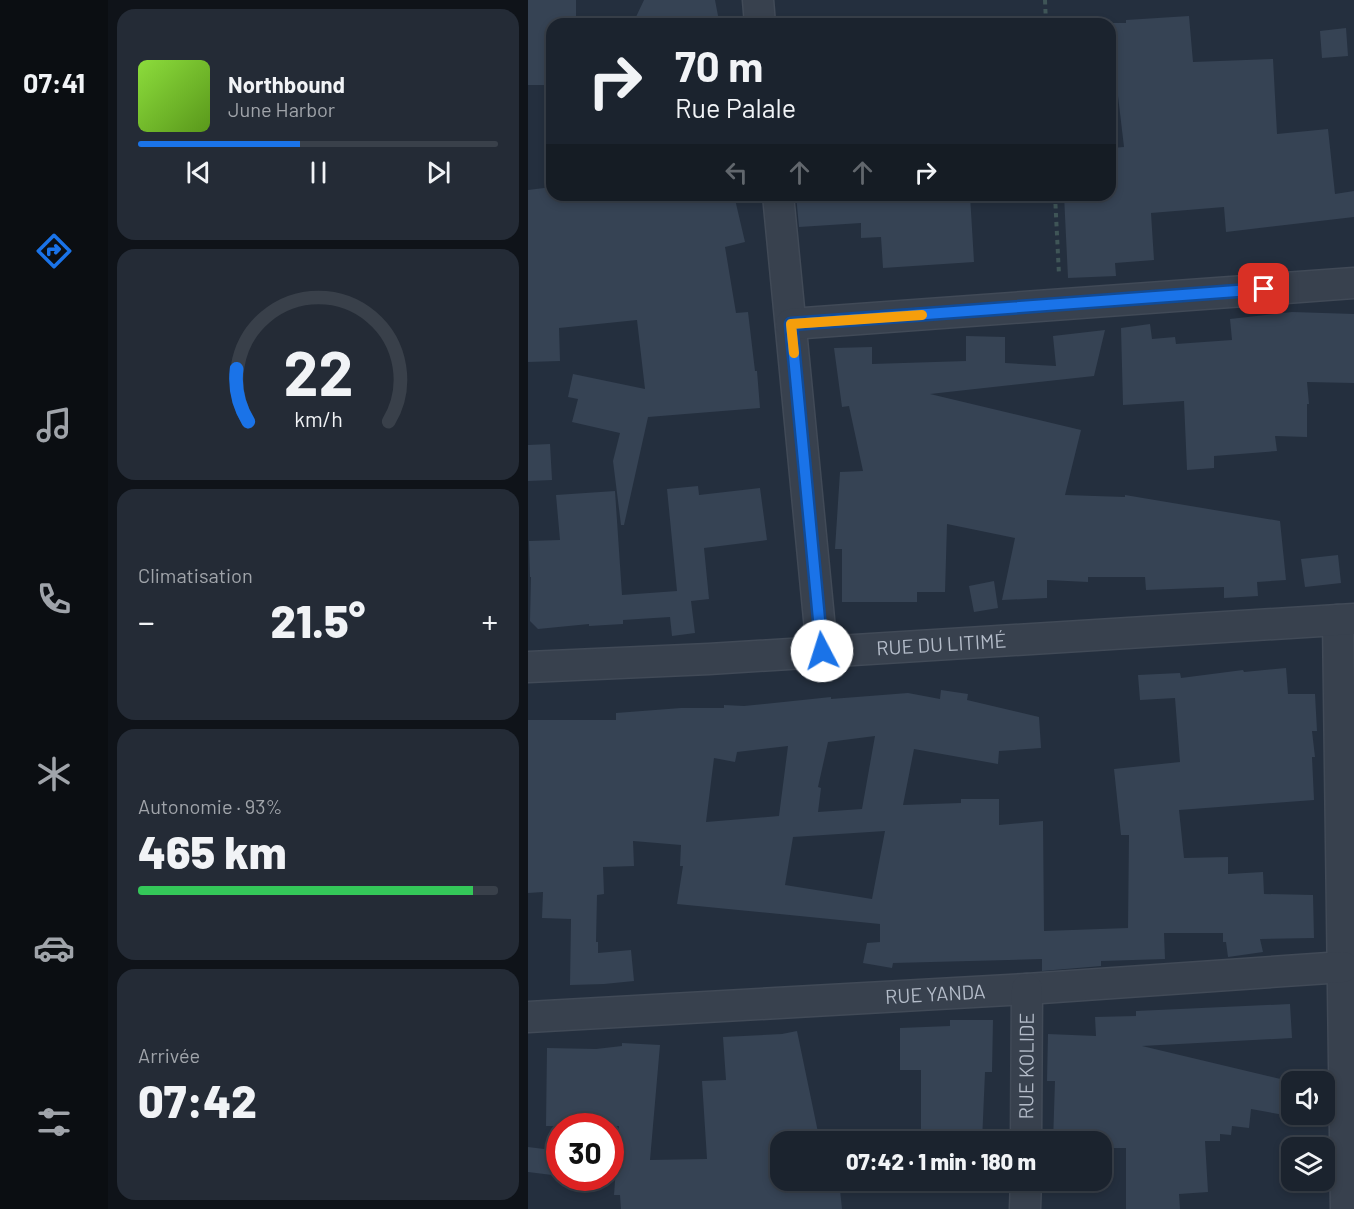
<!DOCTYPE html>
<html lang="fr">
<head>
<meta charset="utf-8">
<style>
  :root { --surface:#1b232e; --page:#242b36; --text:#f1f3f6; --muted:#a0a4aa; --line:#39404a; --accent:#1a73e8 }
  body { margin:0; font-family:Barlow,sans-serif; background:var(--page); color:var(--text); height:100vh; display:flex; flex-direction:column; font-size:22px; white-space:nowrap }
  * { box-sizing:border-box; margin:0 }
  p { font-size:20px; color:var(--muted) }
  .icon { flex:none; width:33px; height:33px; fill:none; stroke:currentColor; stroke-width:2; stroke-linecap:round; stroke-linejoin:round }
  .map { position:relative; flex:1; overflow:hidden }
  .details { display:flex; flex-direction:column; gap:9px; padding:9px; background:#0f1319; width:420px }
  .details>* { flex:none }
  .top-card { position:absolute; left:18px; top:18px; width:570px; height:183px; border-radius:18px; box-shadow:0 3px 9px #0003,0 0 0 2px var(--line); background:#1b232e; color:var(--text); overflow:hidden }
  .controls { position:absolute; left:753px; top:1071px; display:grid; gap:12px }
  .controls a { display:grid; place-items:center; width:54px; height:54px; border-radius:12px; background:var(--surface); box-shadow:0 3px 9px #0003,0 0 0 2px var(--line); font-size:30px }
  .speed { position:absolute; left:18px; top:1113px; display:flex; gap:12px; font-size:30px; font-weight:700; text-align:center }
  .speed>* { display:grid; place-content:center; width:78px; height:78px; border-radius:50%; background:var(--surface); box-shadow:0 3px 9px #0003,0 0 0 2px var(--line); line-height:1 }
  .speed .limit { border:9px solid #d22; background:#fff; color:#111 }
  .pin { position:absolute; display:grid; place-items:center; width:51px; height:51px; color:#fff; margin:-26px; border-radius:12px; box-shadow:0 3px 9px #0006 }
  .me { position:absolute; width:66px; margin:-33px; rotate:355deg; stroke-linejoin:round; filter:drop-shadow(0 0 4px #0008) }
  .turn { display:flex; align-items:center; gap:21px; height:126px; padding:0 30px; font-size:27px }
  .turn .icon { width:78px; height:78px; stroke-width:2.5 }
  .turn b { display:block; font-size:42px; line-height:51px }
  .lanes { display:flex; align-items:center; height:57px; padding:0 30px; background:#0003; justify-content:center; gap:30px; direction:ltr }
  .lanes .off { opacity:.35 }
  .big { font-size:45px; font-weight:800; line-height:1.1 }
  .details .widget { flex:1; display:flex; flex-direction:column; justify-content:center; gap:9px; min-width:0; padding:0 21px; border-radius:18px; background:var(--page) }
  .details .dial { align-items:center; gap:0 }
  .dial svg { height:156px; overflow:visible; fill:none; stroke:var(--line); stroke-width:7; stroke-linecap:round; text-anchor:middle }
  .dial text { fill:var(--text); stroke:none }
  .song { display:flex; align-items:center; gap:18px }
  .cover { width:72px; height:72px; border-radius:9px; background:linear-gradient(135deg,hsl(90 70% 55%),hsl(90 70% 35%)) }
  .played { height:6px; border-radius:3px; background:linear-gradient(90deg,var(--accent) 45%,var(--line) 45%) }
  .keys { display:flex; justify-content:space-around; direction:ltr }
  .heat { display:flex; justify-content:space-between; align-items:center; font-size:33px; direction:ltr }
  .charge { height:9px; border-radius:4px; background:linear-gradient(90deg,#34c759 93%,var(--line) 0) }
  .trip { position:absolute; left:242px; top:1131px; width:342px; height:60px; border-radius:18px; background:var(--surface); box-shadow:0 3px 9px #0003,0 0 0 2px var(--line); font-weight:800; line-height:60px; text-align:center }
  main { display:flex; flex:1; min-height:0 }
  .menu { display:flex; flex-direction:column; width:108px; justify-content:space-around; align-items:center; background:#0b0e12; color:var(--muted) }
  .menu .icon { width:42px; height:42px }
  .menu .on { color:var(--accent) }
  .menu b { font-size:27px; color:var(--text) }
  .map>svg:first-child { display:block }
</style>
</head>
<body>
<main>
<nav class="menu">
<b>07:41</b>
<svg class="icon on" aria-label="directions" viewBox="0 0 24 24"><path d="M12 3l9 9-9 9-9-9zM9 14v-3h6M13 9l2 2-2 2"/></svg>
<svg class="icon" aria-label="music" viewBox="0 0 24 24"><path d="M9 18V5l10-2v13"/><circle cx="6" cy="18" r="3"/><circle cx="16" cy="16" r="3"/></svg>
<svg class="icon" aria-label="phone" viewBox="0 0 24 24"><path d="M5 4h4l2 5-3 2q2 4 5 5l2-3 5 2v4C11 20 4 13 5 4z"/></svg>
<svg class="icon" aria-label="climate" viewBox="0 0 24 24"><path d="M12 3v18M4 7l16 10M4 17L20 7"/></svg>
<svg class="icon" aria-label="car" viewBox="0 0 24 24"><path d="M5 17H2v-5l4-1 3-4h7l3 4 3 1v5h-3M9 17h6M6 11h13"/><circle cx="7" cy="17" r="2"/><circle cx="17" cy="17" r="2"/></svg>
<svg class="icon" aria-label="filters" viewBox="0 0 24 24"><path d="M4 7h16M4 17h16"/><circle cx="9" cy="7" r="2"/><circle cx="15" cy="17" r="2"/></svg>
</nav>
<section class="details">
<div class="widget">
<div class="song"><i class="cover"></i><div><b>Northbound</b><p>June Harbor</p></div></div>
<div class="played"></div>
<div class="keys"><svg class="icon" aria-label="previous" viewBox="0 0 24 24"><path d="M18 5L8 12l10 7zM5 5v14"/></svg><svg class="icon" aria-label="pause" viewBox="0 0 24 24"><path d="M8 5v14M16 5v14"/></svg><svg class="icon" aria-label="next" viewBox="0 0 24 24"><path d="M6 5l10 7-10 7zM19 5v14"/></svg></div>
</div>
<div class="widget dial"><svg viewBox="0 0 100 80">
<path d="M14 69A42 42 0 1 1 86 69"/>
<path d="M14 69A42 42 0 0 1 8 42" stroke="#1a73e8"/>
<text x="50" y="56" font-size="32" font-weight="700">22</text>
<text x="50" y="72" font-size="11">km/h</text>
</svg></div>
<div class="widget"><p>Climatisation</p>
<div class="heat"><a>−</a><b class="big">21.5°</b><a>+</a></div>
</div>
<div class="widget"><p>Autonomie · 93%</p><b class="big">465 km</b><div class="charge"></div></div>
<div class="widget"><p>Arrivée</p><b class="big">07:42</b></div>
</section>
<div class="map">
<svg width="826" height="1209" viewBox="0 0 826 1209">
  <rect width="100%" height="100%" fill="#242f3e"/>
  <path fill="#364354" fill-rule="evenodd" d="M 0,0 L 48,0 L 48,24 L 24,24 L 24,85 L 0,85 Z
    M 116,0 L 187,0 L 191,21 L 176,24 L 122,24 L 107,19 Z
    M 661,16 L 665,62 L 745,59 L 749,134 L 800,129 L 807,194 L 826,191 L 826,217 L 698,232 L 696,207 L 623,213 L 626,260 L 587,263 L 588,276 L 540,278 L 536,195 L 582,195 L 582,169 L 584,169 L 583,148 L 596,147 L 586,62 L 582,63 L 582,23 L 598,23 L 598,20 Z
    M 818,28 L 820,56 L 794,58 L 792,31 Z
    M 24,187 L 24,195 L 206,195 L 217,242 L 197,247 L 208,313 L 220,312 L 227,371 L 229,371 L 232,408 L 120,417 L 96,525 L 93,525 L 85,461 L 92,433 L 44,422 L 50,399 L 40,397 L 45,374 L 117,389 L 109,320 L 31,328 L 32,361 L 0,362 L 0,190 Z
    M 268,195 L 442,195 L 446,262 L 355,268 L 353,237 L 333,238 L 333,223 L 271,227 Z
    M 764,312 L 826,314 L 826,383 L 779,382 L 781,404 L 779,404 L 779,437 L 747,436 L 749,451 L 686,456 L 686,468 L 659,470 L 656,401 L 595,405 L 593,328 L 622,324 L 624,339 L 647,337 L 648,344 L 704,340 L 702,319 Z
    M 577,330 L 566,376 L 402,394 L 553,430 L 537,495 L 597,497 L 597,495 L 752,521 L 758,580 L 729,582 L 730,596 L 696,598 L 696,587 L 618,590 L 617,577 L 560,577 L 560,582 L 519,580 L 519,598 L 474,600 L 487,538 L 419,524 L 417,592 L 389,592 L 389,602 L 314,602 L 314,549 L 307,549 L 312,472 L 335,471 L 321,406 L 314,407 L 306,348 L 344,347 L 344,364 L 438,361 L 438,336 L 477,337 L 477,363 L 528,366 L 525,336 Z
    M 22,444 L 24,480 L 0,481 L 0,445 Z
    M 170,486 L 171,495 L 232,488 L 239,540 L 176,548 L 181,599 L 163,601 L 167,633 L 144,636 L 142,617 L 95,620 L 95,624 L 61,626 L 61,624 L 10,629 L 2,621 L 3,577 L 2,577 L 1,541 L 32,540 L 28,495 L 87,491 L 94,595 L 149,591 L 139,489 Z
    M 810,555 L 813,583 L 777,587 L 773,559 Z
    M 466,581 L 470,608 L 446,612 L 441,586 Z
    M 758,668 L 760,694 L 787,694 L 789,731 L 784,731 L 787,757 L 784,757 L 786,800 L 651,810 L 656,858 L 700,857 L 700,874 L 735,872 L 736,894 L 785,895 L 786,938 L 732,939 L 735,952 L 700,957 L 698,942 L 695,942 L 695,933 L 636,933 L 637,959 L 573,961 L 573,966 L 514,971 L 514,959 L 365,963 L 364,968 L 335,963 L 339,943 L 352,942 L 352,924 L 149,904 L 155,866 L 152,866 L 153,845 L 105,841 L 106,866 L 75,867 L 76,894 L 69,895 L 68,942 L 70,942 L 70,953 L 103,950 L 106,981 L 76,984 L 42,985 L 43,919 L 14,918 L 15,892 L 0,893 L 0,720 L 88,720 L 88,713 L 153,708 L 196,708 L 196,705 L 216,706 L 303,697 L 303,699 L 380,693 L 412,699 L 413,690 L 440,694 L 439,700 L 511,717 L 513,748 L 471,751 L 470,764 L 386,749 L 375,805 L 433,803 L 433,799 L 471,799 L 471,825 L 515,821 L 516,931 L 600,928 L 601,835 L 593,835 L 586,769 L 652,762 L 647,698 L 612,700 L 610,675 L 652,673 L 653,678 L 715,670 L 716,672 ZM 347,736 L 334,809 L 290,812 L 293,788 L 290,787 L 300,742 ZM 260,746 L 251,816 L 178,822 L 186,758 L 207,762 L 209,752 ZM 357,831 L 344,899 L 257,885 L 265,837 Z
    M 762,1004 L 764,1038 L 614,1046 L 765,1082 L 764,1082 L 764,1114 L 779,1114 L 778,1119 L 723,1109 L 721,1128 L 704,1126 L 703,1135 L 692,1134 L 692,1141 L 677,1141 L 680,1192 L 651,1194 L 652,1209 L 598,1209 L 598,1148 L 573,1148 L 573,1142 L 525,1142 L 527,1081 L 519,1081 L 520,1034 L 568,1036 L 567,1017 L 608,1016 L 608,1011 Z
    M 422,1020 L 465,1020 L 464,1072 L 457,1072 L 454,1142 L 393,1142 L 393,1070 L 372,1070 L 372,1028 L 422,1026 Z
    M 269,1031 L 292,1142 L 252,1142 L 252,1180 L 311,1180 L 314,1209 L 93,1209 L 92,1195 L 86,1195 L 91,1126 L 18,1126 L 19,1048 L 68,1049 L 94,1046 L 94,1043 L 132,1045 L 122,1160 L 179,1159 L 174,1081 L 198,1080 L 195,1037 L 254,1034 Z
    M 0,1147 L 32,1151 L 32,1176 L 0,1172 Z"/>
  <g fill="none" stroke-linecap="round" stroke-linejoin="round">
    <g stroke="#414a57" stroke-width="33">
      <g id="street">
        <path d="M 230,0 L 232,24"/>
        <path d="M 250,195 L 294,650"/>
        <path d="M 263,324 L 826,283"/>
        <path d="M 810,620 L 818,1209"/>
        <path id="s1" d="M 0,667 L 181,659 L 826,619"/>
        <path id="s2" d="M 0,1017 L 499,989 L 815,967"/>
        <path id="s3" d="M 498,1142 L 499,989"/>
        <path d="M 497,1209 L 498,1180"/>
      </g>
    </g>
    <path stroke="#3f5557" stroke-width="4" stroke-dasharray="4.5 4.5" stroke-linecap="butt" d="M 517,0 L 518,24
      M 527,195 L 531,275"/>
    <use href="#street" stroke="#38414e" stroke-width="30"/>
  </g>
  <g fill="none" stroke-linecap="round" stroke-linejoin="round">
    <g stroke="#114b97" stroke-width="15">
      <path id="route" d="M 294,651 L 263,324 L 736,289"/>
    </g>
    <use href="#route" stroke="#1a73e8" stroke-width="10"/>
    <path stroke="#f59e0b" stroke-width="10" d="M 266,353 L 263,324 L 394,315"/>
  </g>
  <g text-anchor="middle" stroke-width="6" stroke-linejoin="round" paint-order="stroke">
    <g font-size="20" fill="#b4bcc9" stroke="#1d2633">
      <text dy="7" stroke="none"><textPath href="#s1" startOffset="414">RUE DU LITIMÉ</textPath></text>
      <text dy="7" stroke="none"><textPath href="#s2" startOffset="408">RUE YANDA</textPath></text>
      <text dy="7" stroke="none"><textPath href="#s3" startOffset="76">RUE KOLIDE</textPath></text>
    </g>
  </g>
</svg>
<div class="controls">
<a><svg class="icon" aria-label="sound" viewBox="0 0 24 24"><path d="M4 9h4l5-4v14l-5-4H4zM17 9q2 3 0 6"/></svg></a>
<a><svg class="icon" aria-label="layers" viewBox="0 0 24 24"><path d="M12 4l9 5-9 5-9-5zM3 14l9 5 9-5"/></svg></a>
</div>
<div class="speed"><div class="limit">30</div></div>
<div class="pin" style="left:736px;top:289px;background:#d93025"><svg class="icon" aria-label="arrive" viewBox="0 0 24 24"><path d="M6 21V4h12l-3 4 3 4H6"/></svg></div>
<svg class="me" style="left:294px;top:651px" viewBox="-20 -20 40 40"><circle r="19" fill="#fff"/><path d="M0-13L10 11 0 6-10 11z" fill="#1a73e8"/></svg>
<div class="trip">07:42 · 1 min · 180 m</div>
<div class="top-card">
<div class="turn"><svg class="icon" aria-label="right" viewBox="0 0 24 24"><path d="M7 20v-9h11M14 6l5 5-5 5"/></svg><div><b>70 m</b>Rue Palale</div></div>
<div class="lanes"><svg class="icon off" aria-label="left" viewBox="0 0 24 24"><path d="M17 20v-9H6M10 6l-5 5 5 5"/></svg><svg class="icon off" aria-label="ahead" viewBox="0 0 24 24"><path d="M12 20V5M6 11l6-6 6 6"/></svg><svg class="icon off" aria-label="ahead" viewBox="0 0 24 24"><path d="M12 20V5M6 11l6-6 6 6"/></svg><svg class="icon" aria-label="right" viewBox="0 0 24 24"><path d="M7 20v-9h11M14 6l5 5-5 5"/></svg></div>
</div>
</div>
</main>
</body>
</html>
